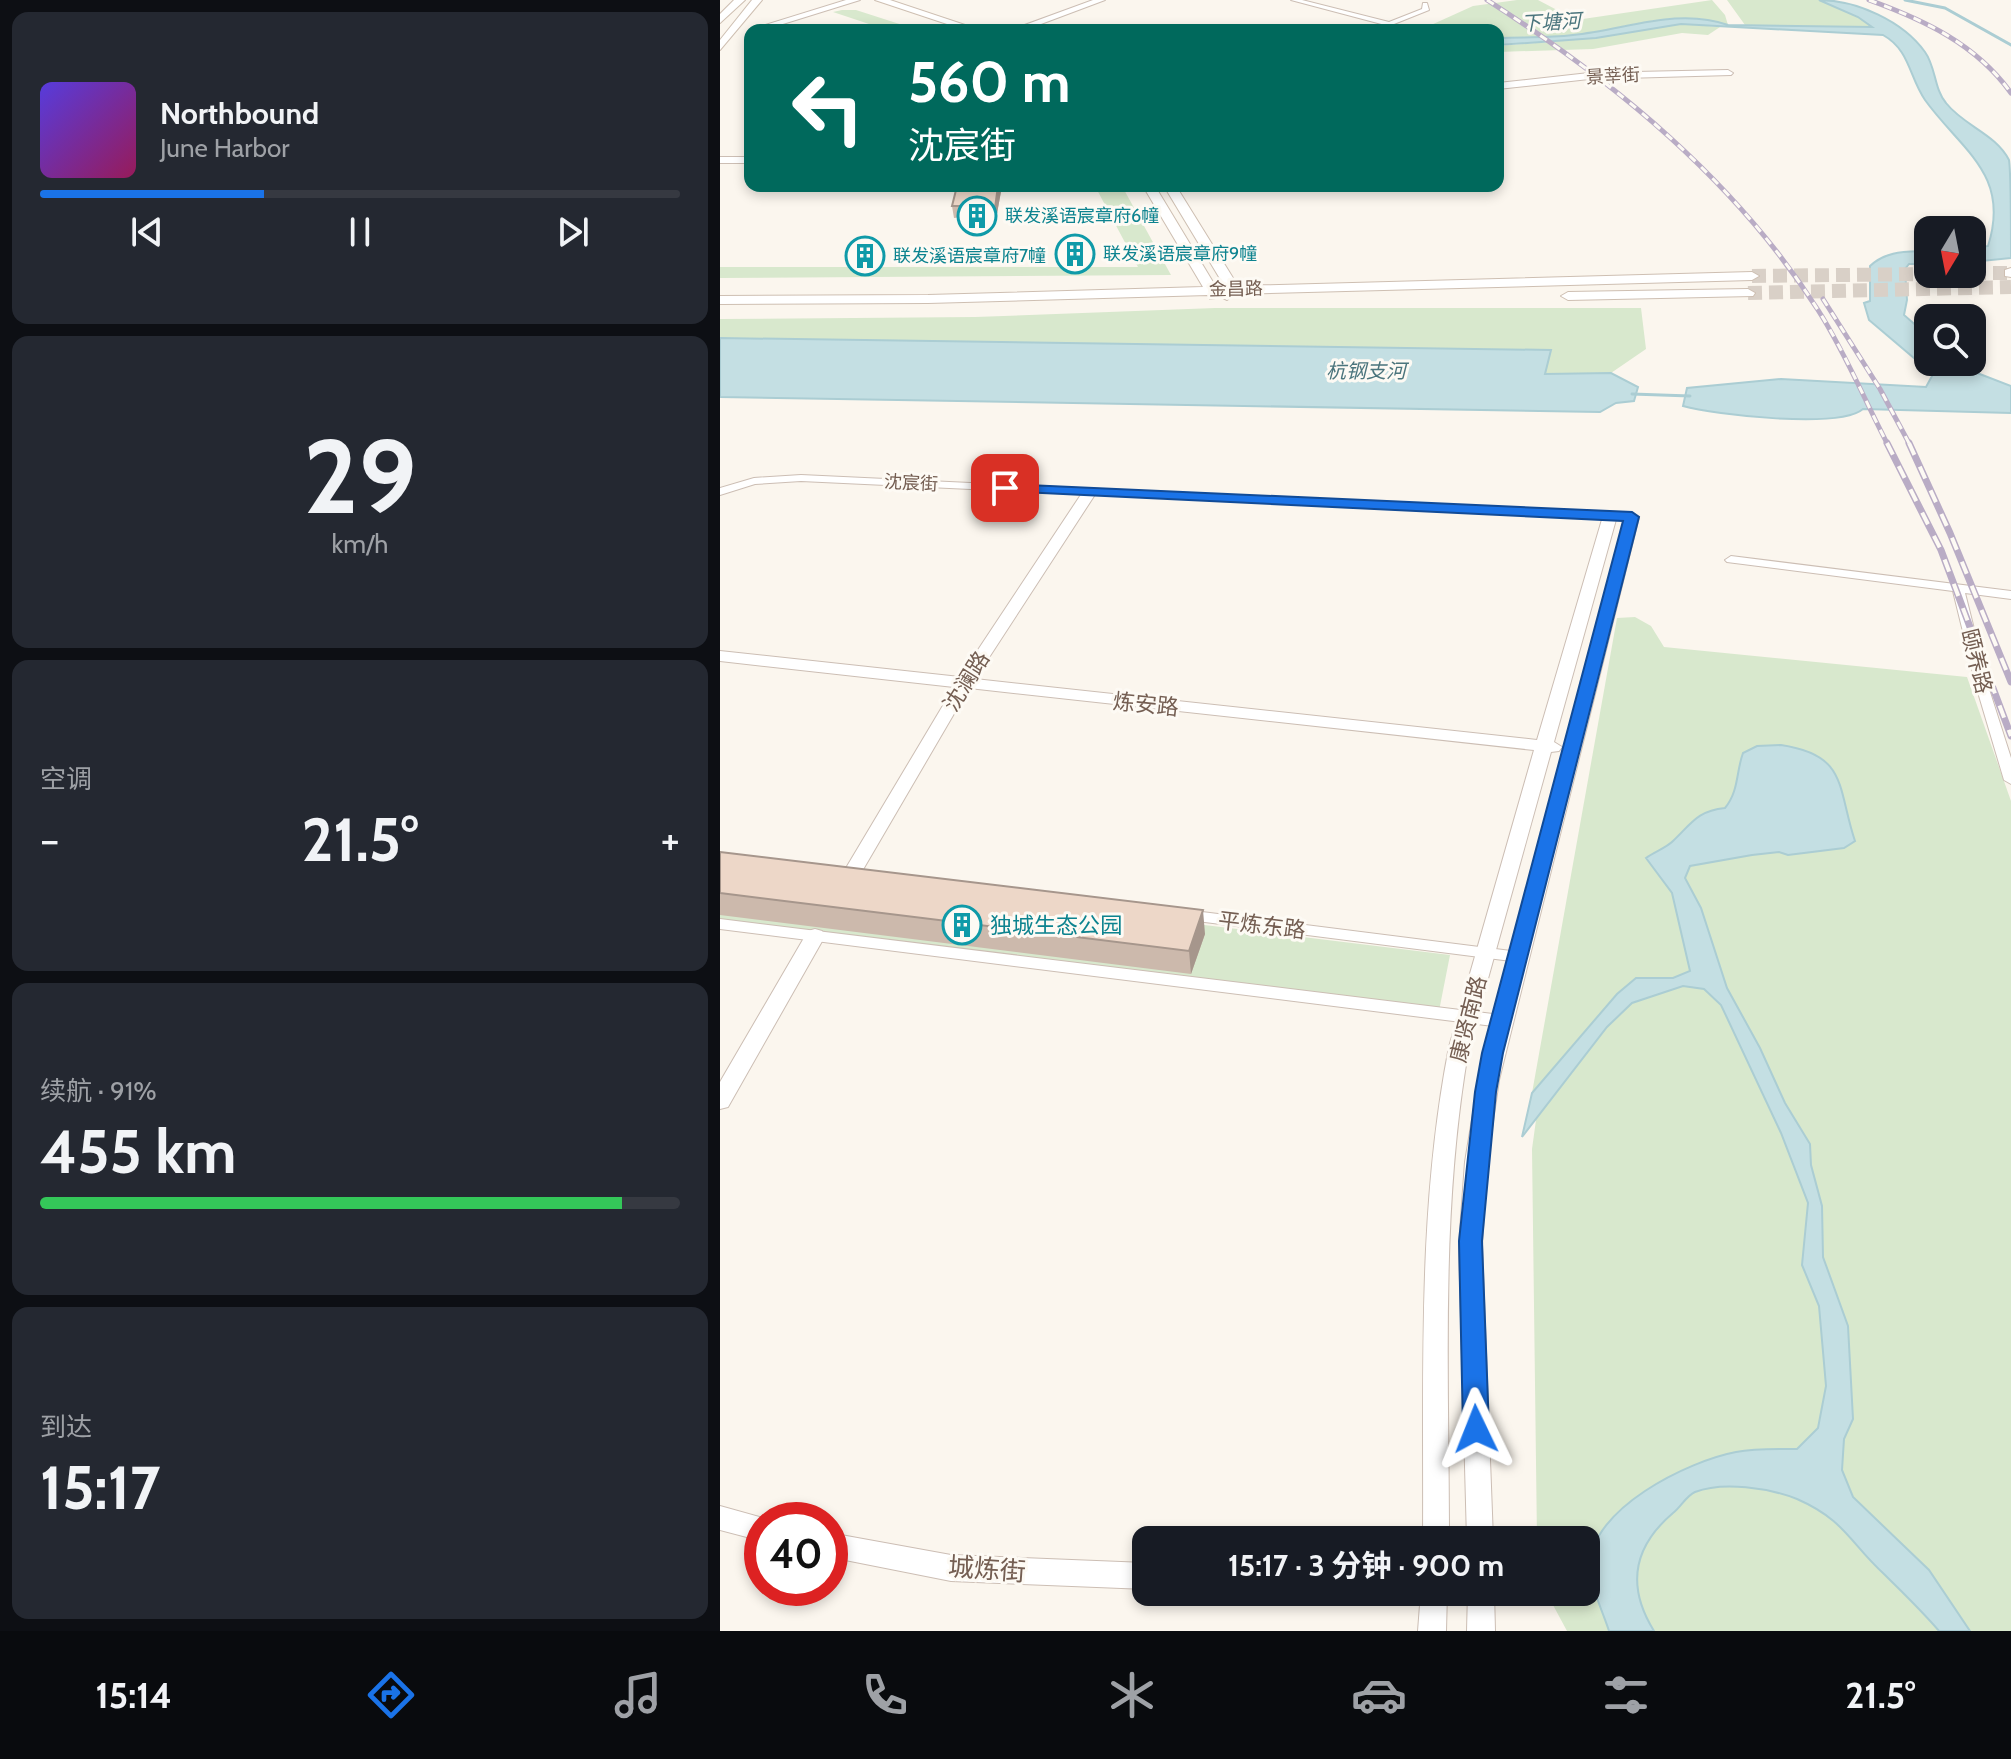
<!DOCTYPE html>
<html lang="zh">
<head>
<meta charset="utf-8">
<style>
  :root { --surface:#171b24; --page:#242831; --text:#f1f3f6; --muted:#9ea1a6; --line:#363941; --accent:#1a73e8 }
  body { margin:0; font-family:Cabin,"Noto Sans SC",sans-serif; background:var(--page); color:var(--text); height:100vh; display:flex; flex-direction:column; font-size:30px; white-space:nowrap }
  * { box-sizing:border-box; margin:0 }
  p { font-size:26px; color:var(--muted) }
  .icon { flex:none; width:44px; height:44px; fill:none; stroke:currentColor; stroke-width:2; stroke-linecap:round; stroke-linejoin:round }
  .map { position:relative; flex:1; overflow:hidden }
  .side { display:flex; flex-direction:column; gap:12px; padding:12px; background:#0d0f14; width:720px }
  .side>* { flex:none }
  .banner { position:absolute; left:24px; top:24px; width:760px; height:168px; border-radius:16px; box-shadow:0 4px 12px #0003; background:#00695c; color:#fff; overflow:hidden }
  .needle { width:52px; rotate:190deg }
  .tools { position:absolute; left:1194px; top:216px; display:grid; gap:16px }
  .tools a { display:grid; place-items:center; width:72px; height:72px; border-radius:16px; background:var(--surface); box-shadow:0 4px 12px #0003; font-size:40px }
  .speed { position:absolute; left:24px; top:1502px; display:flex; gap:16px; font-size:40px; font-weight:700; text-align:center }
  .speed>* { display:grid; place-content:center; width:104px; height:104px; border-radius:50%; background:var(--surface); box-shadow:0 4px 12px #0003; line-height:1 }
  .speed .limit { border:12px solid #d22; background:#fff; color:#111 }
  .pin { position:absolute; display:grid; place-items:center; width:68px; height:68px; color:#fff; margin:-34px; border-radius:16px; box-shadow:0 4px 12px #0006 }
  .me { position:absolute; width:88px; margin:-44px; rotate:358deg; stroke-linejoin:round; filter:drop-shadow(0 0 6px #0008) }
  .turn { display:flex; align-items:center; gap:28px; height:168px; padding:0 32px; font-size:36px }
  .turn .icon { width:104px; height:104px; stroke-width:2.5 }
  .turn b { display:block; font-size:56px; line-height:68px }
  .big { font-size:60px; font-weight:700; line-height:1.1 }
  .side .tile { flex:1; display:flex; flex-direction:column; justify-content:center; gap:12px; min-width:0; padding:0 28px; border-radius:16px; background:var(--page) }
  .side .dial { align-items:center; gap:0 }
  .dial b { font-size:104px; line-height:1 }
  .song { display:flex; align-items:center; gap:24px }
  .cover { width:96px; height:96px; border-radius:12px; background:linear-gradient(135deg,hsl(250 70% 55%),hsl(330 70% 35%)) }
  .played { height:8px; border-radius:4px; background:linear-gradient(90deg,var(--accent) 35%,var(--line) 35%) }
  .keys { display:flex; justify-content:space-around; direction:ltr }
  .heat { display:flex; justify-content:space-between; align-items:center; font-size:44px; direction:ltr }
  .charge { height:12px; border-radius:6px; background:linear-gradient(90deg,#34c759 91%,var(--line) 0) }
  .trip { position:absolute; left:412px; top:1526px; width:468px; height:80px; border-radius:16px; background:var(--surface); box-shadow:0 4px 12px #0003; font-weight:700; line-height:80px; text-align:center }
  .menu { display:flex; height:128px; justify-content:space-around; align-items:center; background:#090b0e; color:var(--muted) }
  .menu .icon { width:56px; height:56px }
  .menu .active { color:var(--accent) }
  .menu b { font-size:36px; color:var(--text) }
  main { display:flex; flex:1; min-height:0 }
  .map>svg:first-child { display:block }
</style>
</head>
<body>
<main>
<section class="side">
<div class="tile">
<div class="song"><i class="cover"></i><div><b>Northbound</b><p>June Harbor</p></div></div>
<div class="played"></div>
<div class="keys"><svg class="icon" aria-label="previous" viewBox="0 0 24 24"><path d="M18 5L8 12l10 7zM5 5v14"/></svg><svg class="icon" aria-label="pause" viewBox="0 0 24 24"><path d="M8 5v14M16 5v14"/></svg><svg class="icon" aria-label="next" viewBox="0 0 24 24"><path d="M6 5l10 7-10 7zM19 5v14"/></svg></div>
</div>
<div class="tile dial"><b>29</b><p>km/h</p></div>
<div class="tile"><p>空调</p>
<div class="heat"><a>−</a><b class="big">21.5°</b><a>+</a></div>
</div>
<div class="tile"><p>续航 · 91%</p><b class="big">455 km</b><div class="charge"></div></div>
<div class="tile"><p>到达</p><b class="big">15:17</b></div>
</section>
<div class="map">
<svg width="1291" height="1631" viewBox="0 0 1291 1631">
  <rect width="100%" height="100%" fill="#fbf6ee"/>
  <path fill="#d8e8cd" d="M 797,0 L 818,0 L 856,20 L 992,0 L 1005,15 L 1008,25 C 957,7 905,29 853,35 C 828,38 803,38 778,38 L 778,30 L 700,30 L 753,6 Z
    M 1007,0 L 1099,0 L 1138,17 L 1152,27 L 1025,25 Z
    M 122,10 L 136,10 L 198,30 L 167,30 L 113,12 Z
    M 961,24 L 1000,27 L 988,35 L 962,33 L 873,49 L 778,52 L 778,46 L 876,38 Z
    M 375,186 L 402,186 L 451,275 L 0,278 L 0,267 L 418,267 Z
    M 495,308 L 921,308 L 926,349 L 891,373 L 825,374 L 830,350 L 0,338 L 0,319 L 255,317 Z
    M 915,617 L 931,626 L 944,647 L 1247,677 L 1291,801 L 1291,1631 L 847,1631 L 826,1592 L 866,1592 L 866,1540 L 817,1540 L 812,1149 L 821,1084 L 812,1093 L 897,618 Z
    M 0,866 L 730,955 L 719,1011 L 0,919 Z"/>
  <path fill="#c4dfe3" stroke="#abcdd3" stroke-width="2" d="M 1099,0 C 1136,0 1183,21 1205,52 C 1216,67 1214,89 1226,103 C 1244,126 1276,134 1289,160 C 1291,173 1291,239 1291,258 L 1252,262 L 1252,249 L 1268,246 C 1291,174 1241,150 1205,100 C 1189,77 1190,50 1163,35 L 961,24 L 876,38 L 778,45 L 778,38 C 803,37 828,38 853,35 C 905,30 957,7 1008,25 L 1152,27 L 1138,17 Z
    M 1208,251 L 1208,264 L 1189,264 L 1185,269 L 1187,300 L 1184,315 L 1208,336 L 1208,362 L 1240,362 L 1252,371 L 1291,386 L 1291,413 L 1143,409 C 1120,429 994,415 963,406 L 967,388 L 1061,379 L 1206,387 L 1212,376 L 1208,370 L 1149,320 L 1144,303 L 1150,301 L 1150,266 C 1167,250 1186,252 1208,251 Z
    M 0,338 L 831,350 L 825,374 L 891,373 L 918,387 L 914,401 L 896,403 L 880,412 L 0,397 Z
    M 1061,745 C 1128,755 1117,787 1135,841 L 1124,848 L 1068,855 L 1059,852 L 1032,855 L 970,866 L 965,878 L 981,908 L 1007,988 L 1040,1048 L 1065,1103 L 1090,1144 L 1091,1165 L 1102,1206 L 1103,1257 L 1128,1326 L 1133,1419 L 1124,1439 L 1122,1470 L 1133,1497 L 1209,1570 L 1250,1631 L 1219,1631 C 1201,1610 1183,1593 1164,1574 C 1130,1543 1125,1520 1077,1499 C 1049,1488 1003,1481 975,1492 C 966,1496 961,1507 953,1513 C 913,1547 906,1586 934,1631 L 889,1631 C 883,1612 870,1586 870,1566 C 870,1509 968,1461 1016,1452 C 1036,1448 1056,1449 1077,1449 L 1098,1428 L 1106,1386 L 1099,1306 L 1082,1265 L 1088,1203 L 1061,1133 L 1001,1005 L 984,989 L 963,986 L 912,1003 L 887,1027 L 802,1137 L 812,1093 L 897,994 L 916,978 L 953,978 L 970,971 L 952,893 L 926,858 C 934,852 946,848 953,841 C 972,823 977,811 1005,808 C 1019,791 1016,772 1023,753 L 1037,746 Z"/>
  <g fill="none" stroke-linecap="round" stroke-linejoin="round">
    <path stroke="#abcdd3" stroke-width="3" d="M 1185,0 L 1225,8 L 1291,45
      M 912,394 L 970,396"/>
    <path stroke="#d9d0c7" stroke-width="14" stroke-dasharray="14 7" stroke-linecap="butt" d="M 1252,273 L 1290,273
      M 1032,276 L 1208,274
      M 1028,293 L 1291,287"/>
    <g stroke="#ccbeb4" stroke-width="2">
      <path id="minor" d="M 571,0 L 582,0 L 669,22 L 702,9 L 703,3 L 707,3 L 709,10 L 669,26 Z
        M 81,475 L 912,514 L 918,517 L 912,520 L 81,481 L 35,484 L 0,495 L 0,488 L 34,478 Z
        M 1011,556 L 1291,591 L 1291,599 L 1245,593 L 1269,689 L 1291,758 L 1291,784 L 1284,780 L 1257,689 L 1233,591 L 1007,562 L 1005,560 Z
        M 466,910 L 799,952 L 804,953 L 807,957 L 804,961 L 799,962 L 461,919 L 459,915 Z
        M 0,919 L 781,1015 L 787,1017 L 789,1021 L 787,1025 L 781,1027 L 0,929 Z"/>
    </g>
    <g stroke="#ccbeb4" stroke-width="2">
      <path id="tertiary" d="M 126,0 L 140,0 L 50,28 L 42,26 Z
        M 373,0 L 385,0 L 305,30 L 291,30 Z
        M 1008,70 L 1013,73 L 1011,75 L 869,79 L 778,89 L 778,83 L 869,73 Z
        M 0,157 L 30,157 L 30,163 L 0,163 Z
        M 369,489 L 376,493 L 255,679 L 817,740 L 883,516 L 890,512 L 897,516 L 834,742 L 842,747 L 839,751 L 831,752 L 749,1047 C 720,1210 729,1376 729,1540 L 703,1540 C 704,1375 697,1209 729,1047 L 814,750 L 249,688 L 141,873 L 132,879 L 123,873 L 234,687 L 0,661 L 0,651 L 240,677 L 362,493 Z
        M 912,513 L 919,517 L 779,1080 L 767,1162 L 762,1245 L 773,1540 L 747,1540 L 739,1245 L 745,1162 L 763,1053 L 905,517 Z
        M 95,929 L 102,931 L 105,936 L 8,1107 L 0,1109 L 0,1082 L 88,931 Z
        M 0,1506 L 50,1520 L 42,1520 L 42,1541 L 0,1530 Z
        M 110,1533 L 231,1555 L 426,1563 L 426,1589 L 231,1581 L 110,1557 Z
        M 701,1592 L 727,1592 L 726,1631 L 698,1631 Z
        M 748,1592 L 774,1592 L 775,1631 L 747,1631 Z"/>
    </g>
    <g stroke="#cebfb2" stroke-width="2">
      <path id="secondary" d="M 14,0 L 25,0 L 0,23 L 0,14 Z
        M 32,0 L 42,0 L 0,50 L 0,40 Z
        M 155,0 L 170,0 L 260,30 L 245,30 Z
        M 423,186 L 435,186 L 496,287 L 505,287 L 444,186 L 456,186 L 518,286 L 1032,272 L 1039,276 L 1032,280 L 516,294 L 507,300 L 501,297 L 490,299 L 488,295 L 208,303 L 0,304 L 0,296 L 208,295 L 483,287 Z
        M 1291,268 L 1291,277 L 1285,276 L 1285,270 Z
        M 1028,289 L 1035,293 L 1033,296 L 848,300 L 841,296 L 848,292 Z"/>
    </g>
    <use href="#minor" fill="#fff" fill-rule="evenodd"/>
    <use href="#tertiary" fill="#fff" fill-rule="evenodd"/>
    <use href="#secondary" fill="#fff" fill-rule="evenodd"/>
    <g stroke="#b9acc5" stroke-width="5">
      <path id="rail-far1" d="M 767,0 C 895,82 1015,180 1098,310 C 1125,352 1145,401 1168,445
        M 1149,0 C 1204,20 1256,44 1291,93
        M 1103,299 L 1160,389 L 1190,445"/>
    </g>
    <g stroke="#b9acc5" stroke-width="7">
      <path id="rail" d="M 1167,443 L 1221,550 L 1291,736
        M 1189,443 L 1230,533 L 1291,682"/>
    </g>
    <use href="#rail-far1" stroke="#fdfaf4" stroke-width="3" stroke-dasharray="8" stroke-linecap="butt"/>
    <use href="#rail" stroke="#fdfaf4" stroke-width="4" stroke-dasharray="13" stroke-linecap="butt"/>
  </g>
  <path fill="#ccb9ac" d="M 237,186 L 282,186 L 276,219 L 244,221 L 244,217 L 234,218 L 232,206 Z
    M 0,852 L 485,934 L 471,974 L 0,915 Z"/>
  <path fill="#a6968c" d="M 278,186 L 282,186 L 276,219 L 275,208 Z
    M 483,910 L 485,934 L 471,974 L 469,951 Z"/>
  <path fill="#edd7c8" stroke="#a6968c" stroke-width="2" d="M 237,186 L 278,186 L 275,208 L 242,210 L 243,206 L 232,206 Z
    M 0,852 L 483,910 L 469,951 L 0,893 Z"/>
  <path fill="#1a73e8" stroke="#114b97" stroke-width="2" d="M 285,484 L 912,512 L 919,517 L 783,1053 L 776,1092 L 762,1241 L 769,1429 L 765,1437 L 756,1440 L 747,1437 L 743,1429 L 739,1241 L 755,1092 L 762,1053 L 903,521 L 280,491 L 278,488 Z"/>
  <defs>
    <g id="building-ring" transform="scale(2)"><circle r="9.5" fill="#fdfaf4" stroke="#0f9aa8" stroke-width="1.5"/><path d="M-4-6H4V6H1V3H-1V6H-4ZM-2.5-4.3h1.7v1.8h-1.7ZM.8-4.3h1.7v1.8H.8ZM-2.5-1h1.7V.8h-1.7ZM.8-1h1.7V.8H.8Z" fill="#0f9aa8"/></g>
  </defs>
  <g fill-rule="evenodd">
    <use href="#building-ring" x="257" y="216"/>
    <use href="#building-ring" x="355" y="254"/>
    <use href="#building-ring" x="145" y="256"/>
    <use href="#building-ring" x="242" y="925"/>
  </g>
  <g text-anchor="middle" stroke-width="6" stroke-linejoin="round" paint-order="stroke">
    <g font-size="18" fill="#745e52" stroke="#fdfaf4">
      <text transform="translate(893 76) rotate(-3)" y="6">景莘街</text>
      <text transform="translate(516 289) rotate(-1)" y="6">金昌路</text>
      <text transform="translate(191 483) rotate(3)" y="6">沈宸街</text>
    </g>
    <g font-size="18" fill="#0d838f" stroke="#fdfaf4" text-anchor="start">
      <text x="285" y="222">联发溪语宸章府6幢</text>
      <text x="383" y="260">联发溪语宸章府9幢</text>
      <text x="173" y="262">联发溪语宸章府7幢</text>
    </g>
    <g font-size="20" font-style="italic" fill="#4b757d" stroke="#fdfaf4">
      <text transform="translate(831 22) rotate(-3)" y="7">下塘河</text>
      <text x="646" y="378">杭钢支河</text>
    </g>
    <g font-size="22" fill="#745e52" stroke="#fdfaf4">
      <text transform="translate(1257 661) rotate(76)" y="8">颐养路</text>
      <text transform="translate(246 681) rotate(-58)" y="8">沈澜路</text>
      <text transform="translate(426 704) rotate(6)" y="8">炼安路</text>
      <text transform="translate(542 925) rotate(7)" y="8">平炼东路</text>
      <text transform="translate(748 1019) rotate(-76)" y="8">康贤南路</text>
    </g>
    <g font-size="22" fill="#0d838f" stroke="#fdfaf4" text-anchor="start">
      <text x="270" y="933">独城生态公园</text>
    </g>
    <g font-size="26" fill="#745e52" stroke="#fdfaf4">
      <text transform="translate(267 1569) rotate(4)" y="9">城炼街</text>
    </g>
  </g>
</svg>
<div class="tools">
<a><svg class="needle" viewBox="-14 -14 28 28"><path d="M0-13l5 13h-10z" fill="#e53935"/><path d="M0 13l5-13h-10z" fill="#9ea1a6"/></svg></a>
<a><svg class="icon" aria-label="search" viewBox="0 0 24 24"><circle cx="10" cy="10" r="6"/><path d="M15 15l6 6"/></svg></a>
</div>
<div class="speed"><div class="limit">40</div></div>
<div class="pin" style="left:285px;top:488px;background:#d93025"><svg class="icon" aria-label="arrive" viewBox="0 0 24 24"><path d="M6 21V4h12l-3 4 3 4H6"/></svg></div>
<svg class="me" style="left:756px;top:1429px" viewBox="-20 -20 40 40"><path d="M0-17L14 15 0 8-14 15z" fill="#1a73e8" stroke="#fff" stroke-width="4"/></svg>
<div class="trip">15:17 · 3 分钟 · 900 m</div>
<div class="banner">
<div class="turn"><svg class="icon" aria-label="left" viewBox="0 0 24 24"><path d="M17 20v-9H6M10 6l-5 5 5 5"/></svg><div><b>560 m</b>沈宸街</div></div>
</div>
</div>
</main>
<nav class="menu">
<b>15:14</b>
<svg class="icon active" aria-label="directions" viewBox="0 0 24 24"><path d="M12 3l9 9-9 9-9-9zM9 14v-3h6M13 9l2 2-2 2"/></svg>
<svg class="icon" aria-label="music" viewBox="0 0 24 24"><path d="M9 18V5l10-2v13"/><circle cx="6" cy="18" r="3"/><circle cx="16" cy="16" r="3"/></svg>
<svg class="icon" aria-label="phone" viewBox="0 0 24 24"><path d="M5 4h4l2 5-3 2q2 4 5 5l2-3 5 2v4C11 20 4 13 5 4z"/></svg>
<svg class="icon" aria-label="climate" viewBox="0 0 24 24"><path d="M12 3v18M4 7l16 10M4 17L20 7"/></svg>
<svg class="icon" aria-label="car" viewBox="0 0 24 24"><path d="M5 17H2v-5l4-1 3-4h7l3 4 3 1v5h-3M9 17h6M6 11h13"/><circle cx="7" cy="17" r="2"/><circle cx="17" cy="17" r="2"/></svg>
<svg class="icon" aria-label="filters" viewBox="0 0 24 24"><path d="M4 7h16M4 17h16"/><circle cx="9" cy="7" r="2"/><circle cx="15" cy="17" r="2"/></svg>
<b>21.5°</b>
</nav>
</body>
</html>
